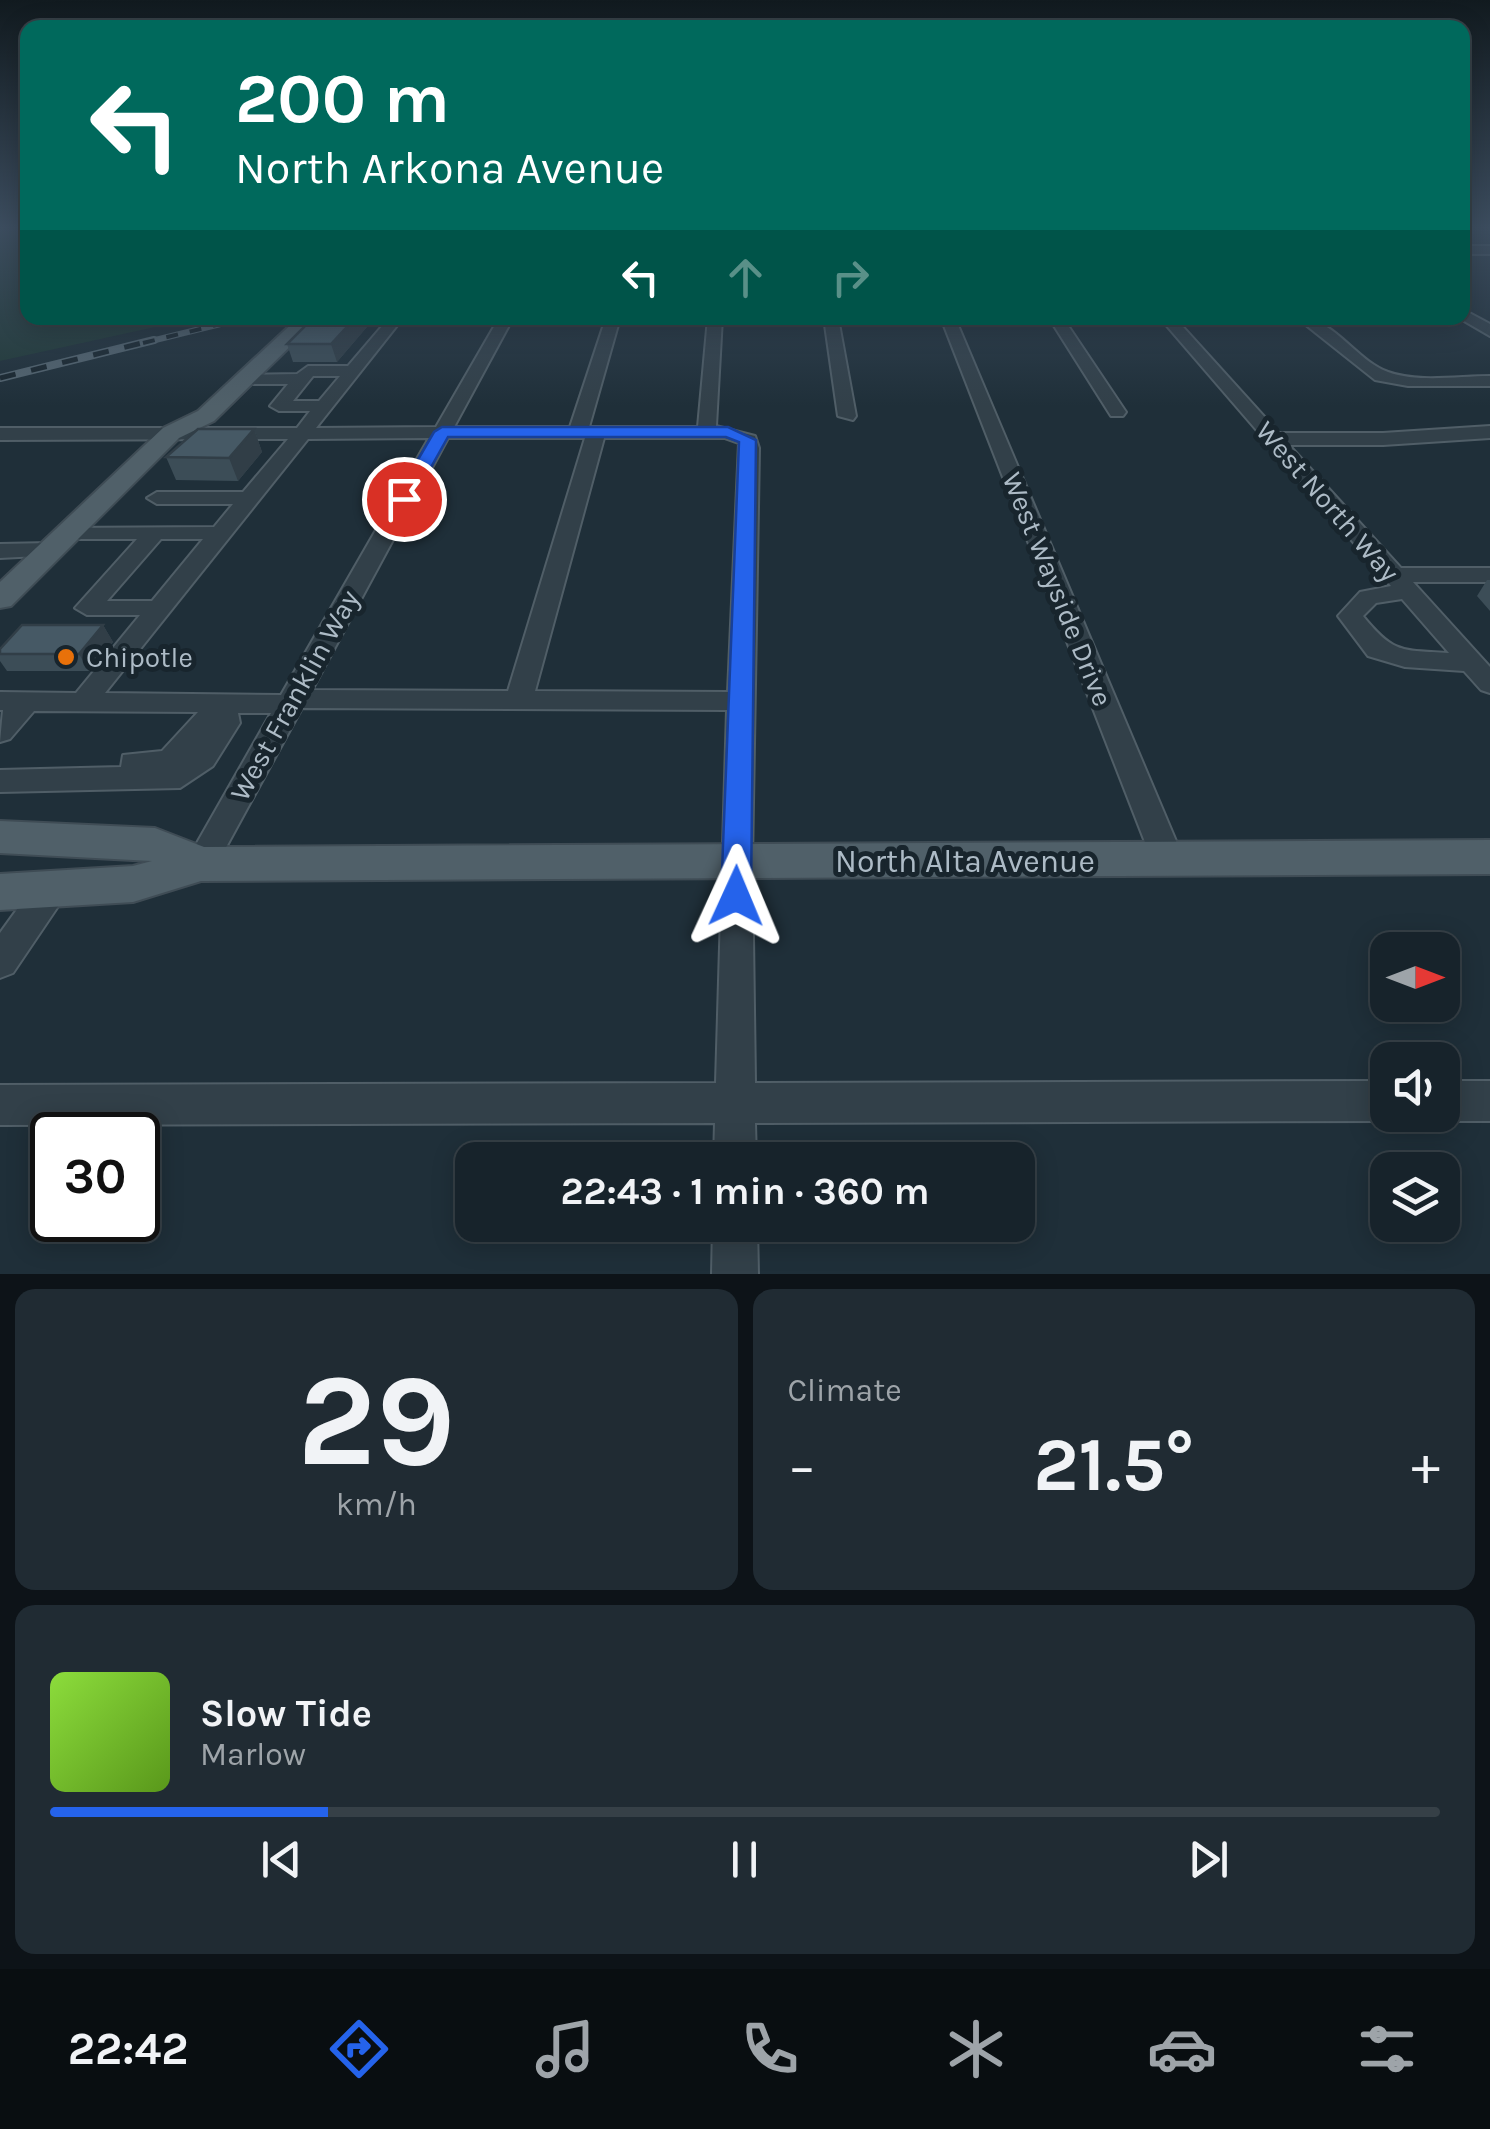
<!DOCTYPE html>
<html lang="en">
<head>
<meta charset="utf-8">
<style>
  :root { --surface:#17232b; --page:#202b33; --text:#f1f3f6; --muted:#9ea4a9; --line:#364047; --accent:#2563eb }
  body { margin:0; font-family:Karla,sans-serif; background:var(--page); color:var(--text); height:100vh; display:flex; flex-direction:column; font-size:38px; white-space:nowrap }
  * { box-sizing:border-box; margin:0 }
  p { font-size:32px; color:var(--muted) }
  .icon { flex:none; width:55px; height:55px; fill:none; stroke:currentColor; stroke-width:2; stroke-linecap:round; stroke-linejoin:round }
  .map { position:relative; height:1274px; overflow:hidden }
  .sheet { display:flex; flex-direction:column; gap:15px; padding:15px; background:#0d1318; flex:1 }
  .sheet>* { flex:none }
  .hud { position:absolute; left:20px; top:20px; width:1450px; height:305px; border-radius:20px; box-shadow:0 5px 25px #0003,0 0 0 2px var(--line); background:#00695c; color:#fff; overflow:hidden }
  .needle { width:65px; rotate:90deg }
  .controls { position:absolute; left:1370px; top:932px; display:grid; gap:20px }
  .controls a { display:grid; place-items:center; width:90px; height:90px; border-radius:20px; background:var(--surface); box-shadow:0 5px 25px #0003,0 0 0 2px var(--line); font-size:50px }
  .speed { position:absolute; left:30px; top:1112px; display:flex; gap:20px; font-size:50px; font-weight:700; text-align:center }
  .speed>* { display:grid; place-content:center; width:130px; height:130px; border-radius:50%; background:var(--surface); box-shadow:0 5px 25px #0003,0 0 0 2px var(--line); line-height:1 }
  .speed .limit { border:5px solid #111; border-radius:15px; background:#fff; color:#111 }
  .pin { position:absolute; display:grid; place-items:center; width:85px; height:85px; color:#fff; margin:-42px; border:5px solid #fff; border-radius:50%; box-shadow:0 2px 10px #0007 }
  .me { position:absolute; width:110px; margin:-55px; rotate:1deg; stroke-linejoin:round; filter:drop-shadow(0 0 8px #0008) }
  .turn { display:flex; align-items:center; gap:35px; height:210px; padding:0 50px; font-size:45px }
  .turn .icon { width:130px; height:130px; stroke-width:2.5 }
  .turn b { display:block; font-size:70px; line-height:85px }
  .lanes { display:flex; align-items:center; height:95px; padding:0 50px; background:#0003; justify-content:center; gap:50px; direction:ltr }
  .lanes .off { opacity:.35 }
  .big { font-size:75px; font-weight:700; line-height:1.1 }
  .sheet .card { flex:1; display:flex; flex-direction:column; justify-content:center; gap:15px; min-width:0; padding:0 35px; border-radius:20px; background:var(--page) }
  .sheet .dial { align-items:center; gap:0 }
  .dial b { font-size:130px; line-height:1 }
  .song { display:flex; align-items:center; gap:30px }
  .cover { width:120px; height:120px; border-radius:15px; background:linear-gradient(135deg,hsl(90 70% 55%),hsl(90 70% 35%)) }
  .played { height:10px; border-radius:5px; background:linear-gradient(90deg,var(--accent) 20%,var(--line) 20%) }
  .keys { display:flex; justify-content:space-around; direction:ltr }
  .heat { display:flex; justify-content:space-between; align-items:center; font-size:55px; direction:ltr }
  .sheet .tiles { flex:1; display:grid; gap:15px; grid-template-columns:1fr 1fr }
  .card:last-child { grid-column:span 2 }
  .trip { position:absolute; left:455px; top:1142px; width:580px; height:100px; border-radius:20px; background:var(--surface); box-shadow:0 5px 25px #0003,0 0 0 2px var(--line); font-weight:700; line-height:100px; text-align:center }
  .menu { display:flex; height:160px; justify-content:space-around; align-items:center; background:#090e11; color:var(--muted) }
  .menu .icon { width:70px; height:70px }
  .menu .active { color:var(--accent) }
  .menu b { font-size:45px; color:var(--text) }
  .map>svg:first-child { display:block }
</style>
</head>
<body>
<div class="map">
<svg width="1490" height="1274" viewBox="0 0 1490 1274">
  <rect width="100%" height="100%" fill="#1f2f39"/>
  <path fill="#213a38" d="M 0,228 L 27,228 L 28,318 L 187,320 L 0,361 Z"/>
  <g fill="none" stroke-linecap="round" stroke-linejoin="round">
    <g stroke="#505e67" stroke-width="4">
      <path id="minor" d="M 1462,246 L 1490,246 L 1490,254 L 1462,254 Z
        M 1462,309 L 1490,324 L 1490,336 L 1459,318 L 1462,318 Z
        M 274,318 L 325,318 L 318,322 L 269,325 L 269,319 Z
        M 389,318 L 403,318 L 316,428 L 436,427 L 499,318 L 513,318 L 454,427 L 570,427 L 606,318 L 620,318 L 589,427 L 698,427 L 708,318 L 722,318 L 716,426 L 755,436 L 759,448 L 752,862 L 755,1083 L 1388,1081 L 1388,1115 L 1402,1115 L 1388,1121 L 755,1123 L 756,1160 L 714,1160 L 715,1123 L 0,1125 L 0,1085 L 716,1083 L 727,710 L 302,708 L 212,873 L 201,877 L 190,873 L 185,864 L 271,713 L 238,713 L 240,723 L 213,766 L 180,788 L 0,792 L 0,770 L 121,767 L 123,755 L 162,751 L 198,712 L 34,711 L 10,739 L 0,742 L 3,710 L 0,710 L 0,692 L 76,693 L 140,615 L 87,615 L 75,608 L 137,539 L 68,539 L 57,533 L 60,528 L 214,527 L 233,504 L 157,504 L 147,498 L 157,492 L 243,492 L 288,439 L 0,440 L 0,428 L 297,428 L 310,411 L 279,411 L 270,406 L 288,384 L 244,384 L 238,383 L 238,375 L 297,374 L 308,366 L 348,366 ZM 313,376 L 340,376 L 319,401 L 293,401 ZM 429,438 L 281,695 L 105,693 L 308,439 ZM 448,438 L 585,438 L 508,691 L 312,690 ZM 604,438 L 725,438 L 739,443 L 728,692 L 535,691 ZM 161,539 L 203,539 L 152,601 L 107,601 Z
        M 824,318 L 838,318 L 856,416 L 853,420 L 838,416 Z
        M 941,318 L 955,318 L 1184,860 L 1179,869 L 1168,873 L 1157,869 L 1152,860 Z
        M 1049,318 L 1063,318 L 1126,412 L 1123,416 L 1111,416 Z
        M 1160,318 L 1175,318 L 1279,433 L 1383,433 L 1490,426 L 1490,438 L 1383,445 L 1289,445 L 1401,568 L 1490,568 L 1490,582 L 1413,582 L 1490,667 L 1490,693 L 1481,690 L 1464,671 L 1405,667 L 1368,656 L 1338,616 L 1360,592 L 1391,586 ZM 1402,599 L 1449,653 C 1401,650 1394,654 1363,616 L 1376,603 Z
        M 1297,318 C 1333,316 1355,360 1388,372 C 1418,383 1459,376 1490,376 L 1490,386 L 1408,386 L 1375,380 Z
        M 50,543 L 61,550 L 58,555 L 0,558 L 0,544 Z
        M 51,875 L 63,879 L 68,889 L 63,899 L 13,973 L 0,978 L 0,933 L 39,879 Z
        M 1442,1081 L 1490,1081 L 1490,1121 L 1442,1121 L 1428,1115 L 1442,1115 Z
        M 713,1225 L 757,1225 L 758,1274 L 712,1274 Z"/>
    </g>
    <g stroke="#3f4c55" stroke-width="4">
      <path id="major" d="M 298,318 L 319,318 L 214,421 L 179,438 L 11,606 L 0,608 L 0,582 L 163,428 L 198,411 Z
        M 0,821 L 155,828 L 204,847 L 1490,840 L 1490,874 L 201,881 L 133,902 L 0,910 L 0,874 L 133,866 L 152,861 L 0,853 Z"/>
    </g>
    <use href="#minor" fill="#324049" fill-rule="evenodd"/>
    <use href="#major" fill="#506069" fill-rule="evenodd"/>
    <g stroke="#546570" stroke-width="6">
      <path id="rail-far1" d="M 143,343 L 245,318"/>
    </g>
    <g stroke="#546570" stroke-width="8">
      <path id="rail" d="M 0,378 L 154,340"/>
    </g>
    <use href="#rail-far1" stroke="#18252d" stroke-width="4" stroke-dasharray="12" stroke-linecap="butt"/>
    <use href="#rail" stroke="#18252d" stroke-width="5" stroke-dasharray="16" stroke-linecap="butt"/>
  </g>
  <path fill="#3c4d57" d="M 313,318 L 371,318 L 372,321 L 337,362 L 293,362 L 287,344 Z
    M 254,429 L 262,452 L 238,481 L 176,480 L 166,457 Z
    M 1487,580 L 1490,580 L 1490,611 L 1477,596 Z
    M 103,625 L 113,642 L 89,671 L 7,671 L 0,661 L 0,649 Z"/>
  <path fill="#313e47" d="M 355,318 L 371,318 L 372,321 L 337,362 L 331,344 Z
    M 254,429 L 262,452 L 238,481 L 229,458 Z
    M 103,625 L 113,642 L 89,671 L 79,654 Z"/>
  <path fill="#465965" stroke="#313e47" stroke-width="2.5" d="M 313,318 L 355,318 L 331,344 L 287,344 Z
    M 198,429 L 254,429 L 229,458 L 166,457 Z
    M 22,625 L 103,625 L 79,654 L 0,654 L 0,649 Z"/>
  <linearGradient id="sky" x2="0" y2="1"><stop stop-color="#111a1f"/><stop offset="0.56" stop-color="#3c4d5f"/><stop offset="1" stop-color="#3c4d5f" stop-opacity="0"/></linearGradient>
  <rect width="1490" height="406" fill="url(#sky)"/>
  <path fill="#2563eb" stroke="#184099" stroke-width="2.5" d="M 728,427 L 756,440 L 751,896 L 747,906 L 736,909 L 725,906 L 721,896 L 739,442 L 726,437 L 448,437 L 411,503 L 395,499 L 434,432 L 442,427 Z"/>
  <circle fill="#e8710a" stroke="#18252d" stroke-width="4" cx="66" cy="657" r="10"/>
  <g text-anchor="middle" stroke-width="10" stroke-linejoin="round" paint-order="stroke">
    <g font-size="28" fill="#adbbc6" stroke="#18252d">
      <text transform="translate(1328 501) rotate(49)" y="10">West North Way</text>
      <text transform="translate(1058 589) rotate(68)" y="10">West Wayside Drive</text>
      <text transform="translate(294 695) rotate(-61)" y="10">West Franklin Way</text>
    </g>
    <g font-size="28" fill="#adbbc6" stroke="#18252d" text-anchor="start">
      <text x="86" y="667">Chipotle</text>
    </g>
    <g font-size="32" fill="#adbbc6" stroke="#18252d">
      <text x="965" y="872">North Alta Avenue</text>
    </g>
  </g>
</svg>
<div class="controls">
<a><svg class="needle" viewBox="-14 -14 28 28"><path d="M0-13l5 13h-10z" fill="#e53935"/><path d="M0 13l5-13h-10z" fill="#9ea4a9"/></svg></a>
<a><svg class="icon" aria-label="sound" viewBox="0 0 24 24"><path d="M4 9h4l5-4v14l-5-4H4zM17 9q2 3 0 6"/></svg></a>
<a><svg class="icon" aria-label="layers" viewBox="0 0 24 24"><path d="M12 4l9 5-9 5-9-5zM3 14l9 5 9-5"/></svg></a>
</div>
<div class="speed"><div class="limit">30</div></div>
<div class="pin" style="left:404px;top:499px;background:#d93025"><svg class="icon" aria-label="arrive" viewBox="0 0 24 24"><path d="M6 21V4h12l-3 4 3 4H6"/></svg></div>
<svg class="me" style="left:736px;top:896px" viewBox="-20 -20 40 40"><path d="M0-17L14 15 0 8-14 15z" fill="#2563eb" stroke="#fff" stroke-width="4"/></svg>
<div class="trip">22:43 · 1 min · 360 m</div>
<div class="hud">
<div class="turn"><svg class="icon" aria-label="left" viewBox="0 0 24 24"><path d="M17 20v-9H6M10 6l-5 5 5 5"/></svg><div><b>200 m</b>North Arkona Avenue</div></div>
<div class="lanes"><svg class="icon" aria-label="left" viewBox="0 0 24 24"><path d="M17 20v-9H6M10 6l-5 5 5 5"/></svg><svg class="icon off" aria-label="ahead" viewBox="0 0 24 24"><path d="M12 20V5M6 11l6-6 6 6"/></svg><svg class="icon off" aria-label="right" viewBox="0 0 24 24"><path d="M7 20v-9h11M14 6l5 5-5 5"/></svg></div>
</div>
</div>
<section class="sheet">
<div class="tiles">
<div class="card dial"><b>29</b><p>km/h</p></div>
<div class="card"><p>Climate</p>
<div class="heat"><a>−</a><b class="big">21.5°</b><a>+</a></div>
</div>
<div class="card">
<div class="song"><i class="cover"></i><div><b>Slow Tide</b><p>Marlow</p></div></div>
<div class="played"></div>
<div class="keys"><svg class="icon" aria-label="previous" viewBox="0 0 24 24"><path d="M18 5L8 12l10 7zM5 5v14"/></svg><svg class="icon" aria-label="pause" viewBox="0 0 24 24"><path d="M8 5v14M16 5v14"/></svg><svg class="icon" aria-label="next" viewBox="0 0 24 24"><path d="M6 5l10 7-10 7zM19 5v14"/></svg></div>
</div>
</div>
</section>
<nav class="menu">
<b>22:42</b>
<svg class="icon active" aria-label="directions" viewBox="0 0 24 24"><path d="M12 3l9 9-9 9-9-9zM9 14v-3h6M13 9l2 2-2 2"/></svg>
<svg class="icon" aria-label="music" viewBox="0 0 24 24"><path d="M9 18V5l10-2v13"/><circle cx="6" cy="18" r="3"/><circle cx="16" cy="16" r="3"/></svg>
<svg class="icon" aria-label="phone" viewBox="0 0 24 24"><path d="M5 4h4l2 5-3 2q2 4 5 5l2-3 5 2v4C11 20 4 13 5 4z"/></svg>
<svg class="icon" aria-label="climate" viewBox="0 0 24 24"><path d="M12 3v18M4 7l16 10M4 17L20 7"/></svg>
<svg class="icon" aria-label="car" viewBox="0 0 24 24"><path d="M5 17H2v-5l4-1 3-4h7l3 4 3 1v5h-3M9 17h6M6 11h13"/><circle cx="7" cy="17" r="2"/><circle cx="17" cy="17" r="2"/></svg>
<svg class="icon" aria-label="filters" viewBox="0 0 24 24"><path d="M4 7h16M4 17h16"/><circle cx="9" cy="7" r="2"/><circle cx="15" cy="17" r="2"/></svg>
</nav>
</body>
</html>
